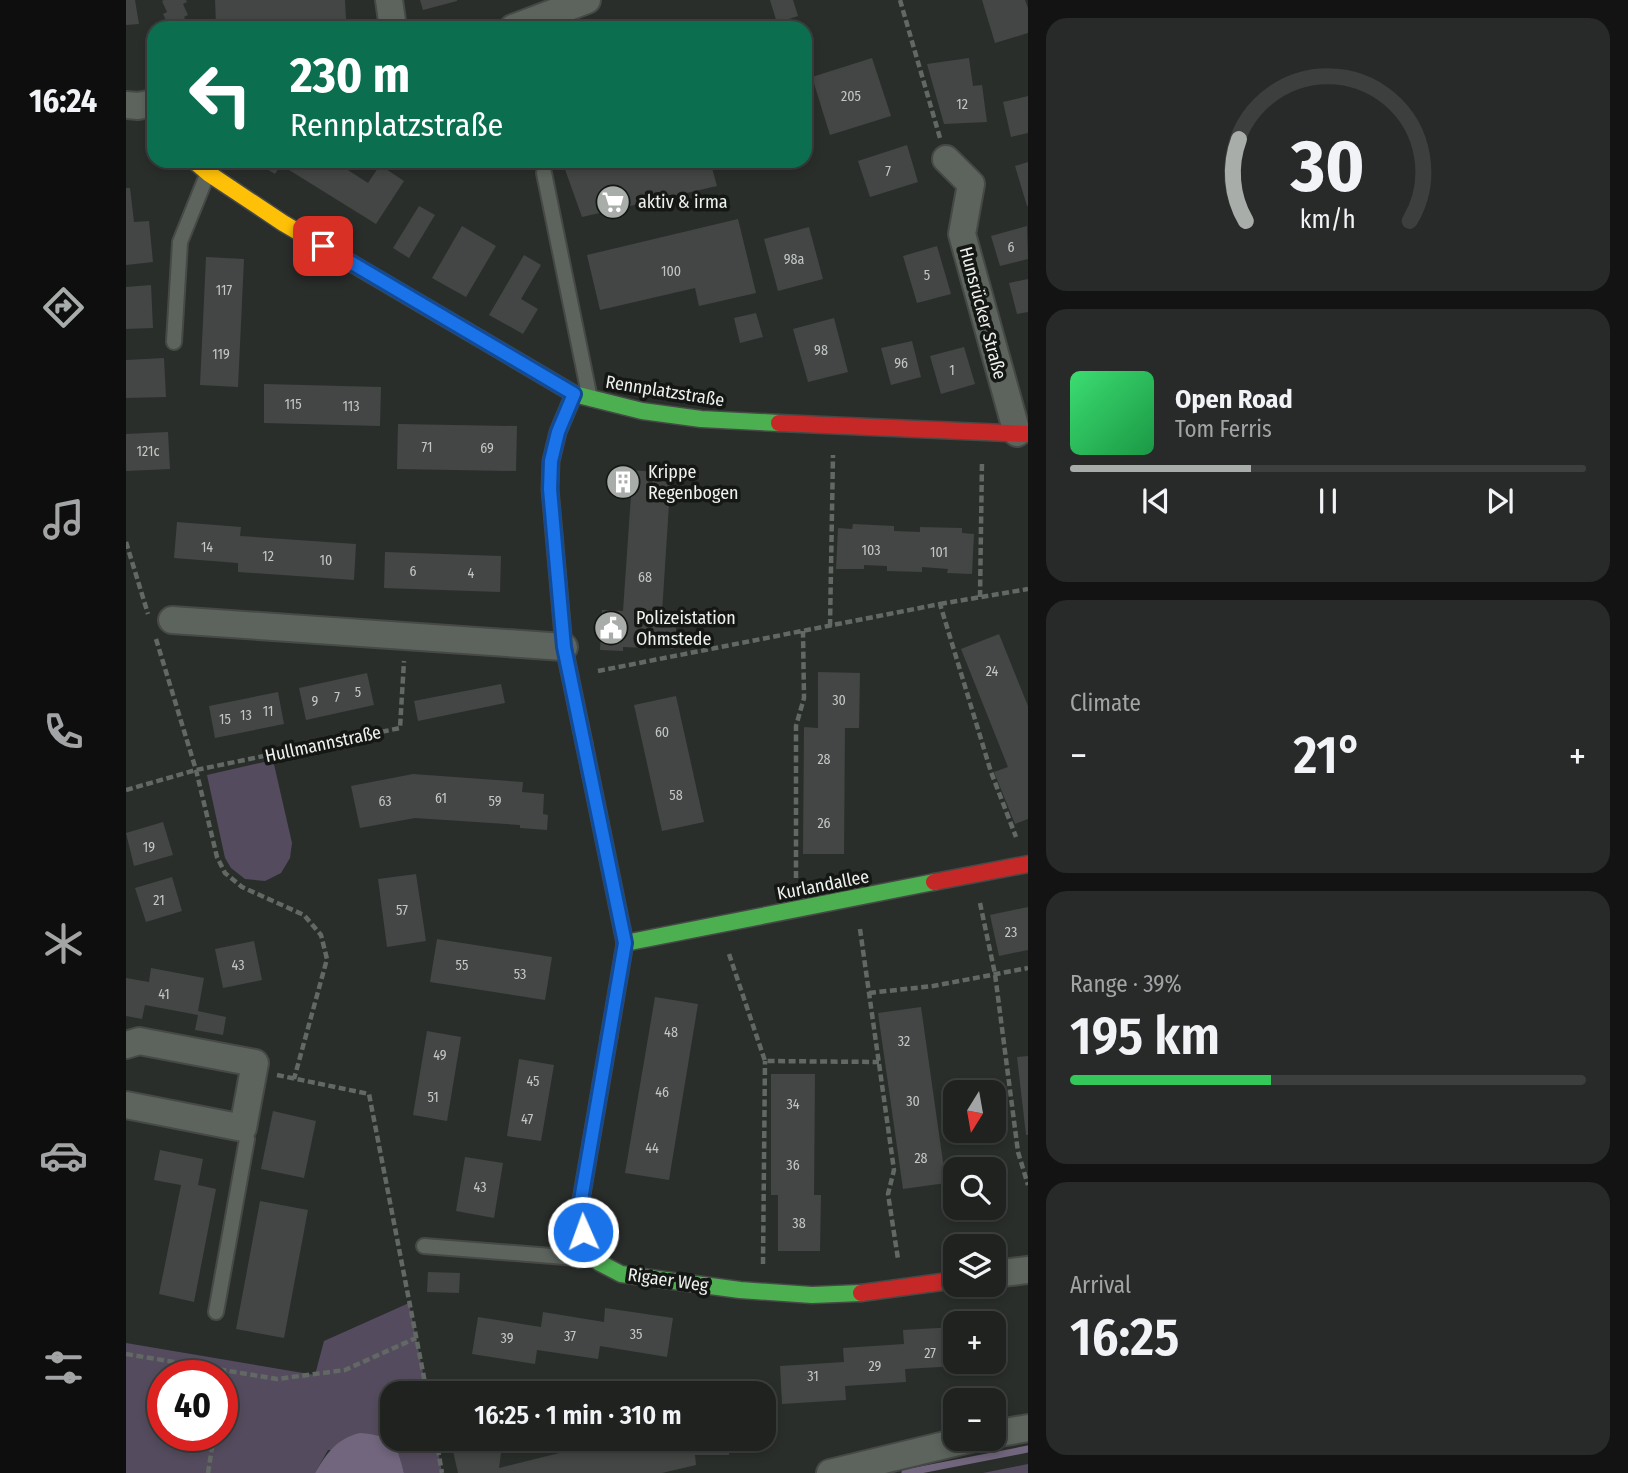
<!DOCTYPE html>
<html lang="en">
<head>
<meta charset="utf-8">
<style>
  :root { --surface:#202220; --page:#282a29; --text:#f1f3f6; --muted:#a2a4a5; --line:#3d3f3e; --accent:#a9adaa }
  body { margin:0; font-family:"Fira Sans Condensed",sans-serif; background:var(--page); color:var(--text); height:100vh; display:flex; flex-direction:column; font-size:26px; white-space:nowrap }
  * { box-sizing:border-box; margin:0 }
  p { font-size:23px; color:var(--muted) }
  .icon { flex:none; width:38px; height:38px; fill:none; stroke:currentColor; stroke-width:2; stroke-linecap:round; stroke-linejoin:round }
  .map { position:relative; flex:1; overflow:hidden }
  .drawer { display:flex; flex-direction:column; gap:18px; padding:18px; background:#121312; width:600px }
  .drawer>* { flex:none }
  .banner { position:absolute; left:21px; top:21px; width:665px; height:147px; border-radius:21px; box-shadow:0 4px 10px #0003,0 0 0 2px var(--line); background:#0b6e4f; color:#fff; overflow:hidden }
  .needle { width:46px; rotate:191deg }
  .fabs { position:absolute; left:817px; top:1080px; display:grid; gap:14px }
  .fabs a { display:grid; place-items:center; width:63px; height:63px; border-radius:14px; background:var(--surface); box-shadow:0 4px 10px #0003,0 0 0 2px var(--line); font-size:35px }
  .speed { position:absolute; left:21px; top:1360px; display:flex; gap:14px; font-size:35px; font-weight:700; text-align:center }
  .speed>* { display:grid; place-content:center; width:91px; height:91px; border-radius:50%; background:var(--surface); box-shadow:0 4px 10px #0003,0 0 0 2px var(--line); line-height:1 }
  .speed .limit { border:10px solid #d22; background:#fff; color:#111 }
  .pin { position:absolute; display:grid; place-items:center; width:60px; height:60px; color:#fff; margin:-30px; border-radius:14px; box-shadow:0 4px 10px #0006 }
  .me { position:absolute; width:77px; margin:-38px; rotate:358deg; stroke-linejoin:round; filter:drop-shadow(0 0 5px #0008) }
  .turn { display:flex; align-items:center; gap:24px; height:147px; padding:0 28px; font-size:32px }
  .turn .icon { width:91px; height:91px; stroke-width:2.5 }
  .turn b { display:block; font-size:49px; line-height:60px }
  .big { font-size:52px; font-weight:600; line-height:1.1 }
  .drawer .tile { flex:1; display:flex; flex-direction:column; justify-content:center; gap:10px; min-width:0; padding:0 24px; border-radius:21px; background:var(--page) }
  .drawer .dial { align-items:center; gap:0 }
  .dial svg { height:182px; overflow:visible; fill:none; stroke:var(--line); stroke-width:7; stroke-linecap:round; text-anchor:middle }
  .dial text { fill:var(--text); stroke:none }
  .song { display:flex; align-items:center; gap:21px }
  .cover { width:84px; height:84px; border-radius:10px; background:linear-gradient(135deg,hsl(140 70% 55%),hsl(140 70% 35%)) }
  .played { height:7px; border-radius:4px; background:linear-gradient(90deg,var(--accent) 35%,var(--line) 35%) }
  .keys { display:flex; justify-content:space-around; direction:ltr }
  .heat { display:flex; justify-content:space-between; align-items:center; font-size:38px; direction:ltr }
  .charge { height:10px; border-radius:5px; background:linear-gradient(90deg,#34c759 39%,var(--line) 0) }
  .trip { position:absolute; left:254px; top:1381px; width:396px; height:70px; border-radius:21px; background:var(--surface); box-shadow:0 4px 10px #0003,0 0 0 2px var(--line); font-weight:600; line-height:70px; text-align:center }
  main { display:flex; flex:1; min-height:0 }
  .tab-bar { display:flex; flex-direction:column; width:126px; justify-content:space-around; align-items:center; background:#0d0e0d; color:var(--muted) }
  .tab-bar .icon { width:49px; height:49px }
  .tab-bar .selected { color:var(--accent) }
  .tab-bar b { font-size:32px; color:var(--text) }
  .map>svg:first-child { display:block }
</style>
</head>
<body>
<main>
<nav class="tab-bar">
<b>16:24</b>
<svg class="icon selected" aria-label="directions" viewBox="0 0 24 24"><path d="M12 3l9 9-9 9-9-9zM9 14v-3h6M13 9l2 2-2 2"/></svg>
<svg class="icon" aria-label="music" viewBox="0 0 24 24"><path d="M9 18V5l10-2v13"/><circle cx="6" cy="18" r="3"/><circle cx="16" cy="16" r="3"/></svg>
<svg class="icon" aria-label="phone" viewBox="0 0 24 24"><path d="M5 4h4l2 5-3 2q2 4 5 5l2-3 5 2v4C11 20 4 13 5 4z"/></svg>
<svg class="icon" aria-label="climate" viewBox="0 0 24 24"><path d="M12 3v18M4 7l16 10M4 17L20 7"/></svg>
<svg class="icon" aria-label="car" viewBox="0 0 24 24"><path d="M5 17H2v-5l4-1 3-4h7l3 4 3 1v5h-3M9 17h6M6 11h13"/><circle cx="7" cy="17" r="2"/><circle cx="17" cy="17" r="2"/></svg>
<svg class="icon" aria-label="filters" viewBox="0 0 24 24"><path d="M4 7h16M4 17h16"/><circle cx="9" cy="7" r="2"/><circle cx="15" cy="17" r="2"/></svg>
</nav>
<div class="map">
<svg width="902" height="1473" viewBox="0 0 902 1473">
  <rect width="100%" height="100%" fill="#2a2e2b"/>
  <path fill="#544c5e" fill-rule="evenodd" d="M 147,760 L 166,843 L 164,858 L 155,873 L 139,881 L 119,879 L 105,868 L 99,858 L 81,775 Z
    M 283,1303 L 301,1393 L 266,1393 L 266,1438 L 310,1439 L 316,1473 L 278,1473 L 273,1456 L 202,1450 L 189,1473 L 0,1473 L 0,1343 L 189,1375 L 198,1341 ZM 37,1376 L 96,1376 L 96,1435 L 37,1435 Z
    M 902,1464 L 902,1473 L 857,1473 Z"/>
  <path fill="#71667d" d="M 234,1433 C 267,1436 270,1442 278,1473 L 189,1473 C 200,1454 211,1438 234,1433 Z"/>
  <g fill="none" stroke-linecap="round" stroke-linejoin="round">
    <path stroke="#71667d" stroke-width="7" d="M 779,1473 L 902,1449"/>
  </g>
  <path fill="#434644" d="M 0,0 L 9,0 L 13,24 L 0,25 Z
    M 38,0 L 60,0 L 61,2 L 57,4 L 62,15 L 58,17 L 64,28 L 37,28 L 42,25 L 37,14 L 41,12 L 36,1 Z
    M 89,0 L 219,0 L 220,19 L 90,26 Z
    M 294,0 L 331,0 L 331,1 L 297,10 Z
    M 644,0 L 667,0 L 672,16 L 651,23 Z
    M 856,0 L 899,0 L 902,8 L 902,33 L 869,43 Z
    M 746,58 L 765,116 L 704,135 L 686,77 Z
    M 843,58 L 847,86 L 856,85 L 861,122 L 818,124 L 801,64 Z
    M 902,96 L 902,133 L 885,137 L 877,102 Z
    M 781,145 L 792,182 L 744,197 L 732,161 Z
    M 128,161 L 208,161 L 242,183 L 254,165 L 278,181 L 250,224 L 155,165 L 149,174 Z
    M 436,161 L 584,161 L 591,186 L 456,217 Z
    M 902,162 L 902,206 L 901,206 L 889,166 Z
    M 0,188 L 4,188 L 8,222 L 23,221 L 27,262 L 0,265 Z
    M 293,206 L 309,215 L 283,258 L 267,248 Z
    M 612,219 L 630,293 L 573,306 L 569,288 L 474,310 L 461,255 Z
    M 336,226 L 370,246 L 340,297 L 306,278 Z
    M 901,226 L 902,259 L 874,266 L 865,236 Z
    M 683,227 L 697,279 L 652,291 L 638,239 Z
    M 811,246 L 825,294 L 791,303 L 777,256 Z
    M 398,255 L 415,265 L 395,299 L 412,309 L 397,334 L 363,315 Z
    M 80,257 L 118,259 L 112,387 L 74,385 Z
    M 902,279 L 902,312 L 891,314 L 883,283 Z
    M 25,285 L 27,328 L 0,329 L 0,287 Z
    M 630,313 L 637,337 L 614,343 L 608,318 Z
    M 708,318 L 722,372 L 682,382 L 667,329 Z
    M 786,341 L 795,377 L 765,385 L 755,348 Z
    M 838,347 L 849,384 L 815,394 L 804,356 Z
    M 38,358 L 40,397 L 0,398 L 0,360 Z
    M 138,384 L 255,387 L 254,426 L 138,423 Z
    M 272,424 L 391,426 L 390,471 L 271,469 Z
    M 42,432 L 44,469 L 0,471 L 0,434 Z
    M 489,469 L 545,473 L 536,613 L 551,614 L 549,649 L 497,647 L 497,651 L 474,650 L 476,610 L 497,611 L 505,495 L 487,494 Z
    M 51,522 L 115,527 L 114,536 L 230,544 L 228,580 L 112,572 L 112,563 L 48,558 Z
    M 727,524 L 768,526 L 768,531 L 794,532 L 794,527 L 836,528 L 836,533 L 848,534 L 846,574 L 821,573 L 822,569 L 796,567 L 796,572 L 761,571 L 761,566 L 738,565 L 738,569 L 710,569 L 712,528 L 726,529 Z
    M 259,552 L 375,556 L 374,592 L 258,588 Z
    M 873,634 L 902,706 L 902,819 L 889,824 L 868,772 L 882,767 L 835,649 Z
    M 692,672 L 734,673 L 733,728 L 719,728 L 718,854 L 677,854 L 678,727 L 692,728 Z
    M 241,673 L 248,705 L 180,720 L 173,688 Z
    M 375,684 L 379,703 L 292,721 L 288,701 Z
    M 152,692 L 158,724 L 89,738 L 83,706 Z
    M 550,696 L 578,822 L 536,831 L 508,705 Z
    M 287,774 L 397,782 L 396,792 L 418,794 L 417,814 L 422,815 L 421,830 L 394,828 L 394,825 L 289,818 L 234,828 L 225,786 Z
    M 37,822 L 47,855 L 8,866 L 0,833 Z
    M 290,874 L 300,941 L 261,947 L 252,879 Z
    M 46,877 L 56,911 L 20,922 L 9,888 Z
    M 902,907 L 902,950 L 873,956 L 864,915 Z
    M 311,939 L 426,957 L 419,1000 L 304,982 Z
    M 128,941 L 136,980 L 97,988 L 89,949 Z
    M 25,968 L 78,978 L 72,1011 L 100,1017 L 97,1035 L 69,1030 L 72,1015 L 19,1005 L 16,1019 L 0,1016 L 0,978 L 23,982 Z
    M 529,997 L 572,1004 L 543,1180 L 499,1173 Z
    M 795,1007 L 820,1183 L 777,1189 L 752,1013 Z
    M 301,1031 L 335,1037 L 321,1121 L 287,1115 Z
    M 902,1056 L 902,1135 L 900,1135 L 891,1057 Z
    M 393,1059 L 428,1065 L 415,1141 L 381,1136 Z
    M 645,1074 L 689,1074 L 688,1195 L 695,1195 L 694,1251 L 652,1251 L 652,1195 L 645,1195 Z
    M 147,1111 L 190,1121 L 178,1178 L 135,1169 Z
    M 34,1150 L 77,1159 L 72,1185 L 90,1189 L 68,1302 L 33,1294 L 55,1185 L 28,1180 Z
    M 339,1157 L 377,1163 L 368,1218 L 330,1211 Z
    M 134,1201 L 182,1210 L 158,1338 L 110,1329 Z
    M 302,1272 L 334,1273 L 333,1293 L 301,1292 Z
    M 479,1308 L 547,1318 L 541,1357 L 474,1346 L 472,1359 L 411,1350 L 409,1364 L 346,1354 L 352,1317 L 415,1327 L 417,1312 L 478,1322 Z
    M 830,1327 L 830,1362 L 847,1362 L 848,1365 L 779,1369 L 780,1382 L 719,1386 L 720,1400 L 656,1404 L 654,1366 L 718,1362 L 717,1348 L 778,1344 L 777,1330 Z
    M 333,1380 L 385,1388 L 384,1393 L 331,1393 Z
    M 324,1438 L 377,1438 L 373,1468 L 494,1438 L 603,1438 L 603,1455 L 569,1455 L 570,1465 L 536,1473 L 332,1473 Z"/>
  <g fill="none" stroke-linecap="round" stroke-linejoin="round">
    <g stroke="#464946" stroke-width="18">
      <path id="lane" d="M 418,173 L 463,394
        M 48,342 L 54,242 L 81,175
        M 298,1246 L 464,1259
        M 90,1312 L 121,1139 L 117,1128"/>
    </g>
    <g stroke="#464946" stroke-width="30">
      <path id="street" d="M 263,0 L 267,28
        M 387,28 L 461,0
        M 0,105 L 12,106 L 28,103
        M 820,159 L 845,184 L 836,234 L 891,433
        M 46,620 L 438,647
        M 0,1045 L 13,1041 L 129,1063 L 117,1128 L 0,1105
        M 868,1274 L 902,1270
        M 868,1434 L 902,1428
        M 704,1473 L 848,1438"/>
    </g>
    <g stroke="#464946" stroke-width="19">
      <path id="fast" d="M 341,331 L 448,394 L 516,411 L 575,419 L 653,423
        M 448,394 L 432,432 L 425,461 L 424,489 L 438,647 L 458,743
        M 499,943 L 808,882
        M 483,1037 L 455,1200 L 458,1236 L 466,1255 L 474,1263 L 495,1274 L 614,1290 L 686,1295 L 735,1293"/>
    </g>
    <g stroke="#464946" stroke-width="19">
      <path id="slow" d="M 68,161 L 82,173 L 157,223 L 341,331"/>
    </g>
    <g stroke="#464946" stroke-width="19">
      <path id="jam" d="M 653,423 L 902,434
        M 458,743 L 499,943 L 483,1037
        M 808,882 L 902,864
        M 735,1293 L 830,1280"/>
    </g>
    <path stroke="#626863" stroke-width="4.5" stroke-dasharray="7 3.5" stroke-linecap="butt" d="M 774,0 L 814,138
      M 0,542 L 22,614
      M 854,597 L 856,461
      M 814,604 L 902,589
      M 704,626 L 707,455
      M 30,639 L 70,770 L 91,857 L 99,873 L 116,887 L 178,915 L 195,935 L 201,959 L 168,1079
      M 472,671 L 814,604 L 865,772 L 890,837
      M 0,790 L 70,770 L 274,728 L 278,661
      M 670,878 L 670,726 L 678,698 L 677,631
      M 854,903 L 869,974 L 892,1152 L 902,1185
      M 734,929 L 768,1170 L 762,1194 L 772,1259
      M 603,954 L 639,1061 L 753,1062
      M 743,993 L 807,986 L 902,968
      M 151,1075 L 243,1094 L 301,1393
      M 637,1264 L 639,1061
      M 0,1354 L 151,1379 L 219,1370 L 290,1338
      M 96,1388 L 99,1371
      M 310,1438 L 316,1473
      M 82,1473 L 88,1435"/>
    <use href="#lane" stroke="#5c645d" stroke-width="14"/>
    <use href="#street" stroke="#5c645d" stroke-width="26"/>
    <use href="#fast" stroke="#4caf50" stroke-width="16"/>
    <use href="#slow" stroke="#ffc107" stroke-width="16"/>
    <use href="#jam" stroke="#c62828" stroke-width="16"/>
  </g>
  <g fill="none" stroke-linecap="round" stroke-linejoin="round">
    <g stroke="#114b97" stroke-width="18">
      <path id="route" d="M 197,246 L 448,394 L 432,432 L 425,461 L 424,489 L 438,647 L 499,943 L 455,1200 L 457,1232"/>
    </g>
    <use href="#route" stroke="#1a73e8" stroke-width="12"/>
  </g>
  <defs>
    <g id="supermarket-disc" transform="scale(1.75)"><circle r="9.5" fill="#a9adaa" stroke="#141714"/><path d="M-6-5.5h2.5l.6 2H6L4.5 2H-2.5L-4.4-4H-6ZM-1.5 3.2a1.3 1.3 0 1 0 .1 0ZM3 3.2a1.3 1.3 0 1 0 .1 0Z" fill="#fff"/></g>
    <g id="building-disc" transform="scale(1.75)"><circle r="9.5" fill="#a9adaa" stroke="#141714"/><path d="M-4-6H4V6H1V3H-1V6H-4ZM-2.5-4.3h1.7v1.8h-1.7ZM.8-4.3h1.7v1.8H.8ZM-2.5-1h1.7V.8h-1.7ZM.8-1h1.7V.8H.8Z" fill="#fff"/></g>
    <g id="civic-disc" transform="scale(1.75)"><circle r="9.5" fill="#a9adaa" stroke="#141714"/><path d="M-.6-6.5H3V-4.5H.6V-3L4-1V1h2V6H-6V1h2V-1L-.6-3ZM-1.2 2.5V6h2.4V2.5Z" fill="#fff"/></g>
  </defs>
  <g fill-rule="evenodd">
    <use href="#supermarket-disc" x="487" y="202"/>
    <use href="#building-disc" x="497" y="482"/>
    <use href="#civic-disc" x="485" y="628"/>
  </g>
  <g text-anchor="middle" stroke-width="7" stroke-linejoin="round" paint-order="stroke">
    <g font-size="14" fill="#c3c7c4">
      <text x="725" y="101">205</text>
      <text x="836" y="109">12</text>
      <text x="762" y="176">7</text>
      <text x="885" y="252">6</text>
      <text x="668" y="264">98a</text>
      <text x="545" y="276">100</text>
      <text x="801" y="280">5</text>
      <text x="98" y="295">117</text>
      <text x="695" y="355">98</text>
      <text x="95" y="359">119</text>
      <text x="775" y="368">96</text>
      <text x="826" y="375">1</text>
      <text x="167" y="409">115</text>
      <text x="225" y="411">113</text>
      <text x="301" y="452">71</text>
      <text x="361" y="453">69</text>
      <text x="22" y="456">121c</text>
      <text x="81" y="552">14</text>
      <text x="745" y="555">103</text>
      <text x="813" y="557">101</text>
      <text x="142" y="561">12</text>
      <text x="200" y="565">10</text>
      <text x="287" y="576">6</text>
      <text x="345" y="578">4</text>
      <text x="519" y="582">68</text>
      <text x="866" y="676">24</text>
      <text x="232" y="697">5</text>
      <text x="211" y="702">7</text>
      <text x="713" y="705">30</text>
      <text x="189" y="706">9</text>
      <text x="142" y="716">11</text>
      <text x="120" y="720">13</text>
      <text x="99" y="724">15</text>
      <text x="536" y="737">60</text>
      <text x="698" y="764">28</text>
      <text x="550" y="800">58</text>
      <text x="315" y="803">61</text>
      <text x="259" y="806">63</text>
      <text x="369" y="806">59</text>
      <text x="698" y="828">26</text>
      <text x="23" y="852">19</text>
      <text x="33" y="905">21</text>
      <text x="276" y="915">57</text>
      <text x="885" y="937">23</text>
      <text x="112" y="970">43</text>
      <text x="336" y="970">55</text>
      <text x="394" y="979">53</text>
      <text x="38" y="999">41</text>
      <text x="545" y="1037">48</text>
      <text x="778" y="1046">32</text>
      <text x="314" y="1060">49</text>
      <text x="407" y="1086">45</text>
      <text x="536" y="1097">46</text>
      <text x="307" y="1102">51</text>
      <text x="787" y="1106">30</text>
      <text x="667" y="1109">34</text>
      <text x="401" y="1124">47</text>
      <text x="526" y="1153">44</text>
      <text x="795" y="1163">28</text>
      <text x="667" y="1170">36</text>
      <text x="354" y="1192">43</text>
      <text x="673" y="1228">38</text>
      <text x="510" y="1339">35</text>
      <text x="444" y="1341">37</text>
      <text x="381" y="1343">39</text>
      <text x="804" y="1358">27</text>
      <text x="749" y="1371">29</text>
      <text x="687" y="1381">31</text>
    </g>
    <g font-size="18" fill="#eef2ee" stroke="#141714" text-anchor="start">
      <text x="512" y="208">aktiv &amp; irma</text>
      <text x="522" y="478">Krippe<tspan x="522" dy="21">Regenbogen</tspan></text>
      <text x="510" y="624">Polizeistation<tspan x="510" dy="21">Ohmstede</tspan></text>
    </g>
    <g font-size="18" fill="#eef2ee" stroke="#141714">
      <text transform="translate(857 313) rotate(75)" y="6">Hunsrücker Straße</text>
      <text transform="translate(539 391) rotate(9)" y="6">Rennplatzstraße</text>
      <text transform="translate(197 744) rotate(-12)" y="6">Hullmannstraße</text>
      <text transform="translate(697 885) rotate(-11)" y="6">Kurlandallee</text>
      <text transform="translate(542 1280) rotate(8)" y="6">Rigaer Weg</text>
    </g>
  </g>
</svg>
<div class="fabs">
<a><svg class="needle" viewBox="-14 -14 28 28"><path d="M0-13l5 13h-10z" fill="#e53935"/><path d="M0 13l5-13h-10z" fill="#a2a4a5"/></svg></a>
<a><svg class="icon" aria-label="search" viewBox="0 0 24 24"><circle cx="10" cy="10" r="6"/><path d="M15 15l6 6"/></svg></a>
<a><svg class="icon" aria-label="layers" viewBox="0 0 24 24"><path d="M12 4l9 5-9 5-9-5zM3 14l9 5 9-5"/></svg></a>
<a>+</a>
<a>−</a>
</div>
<div class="speed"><div class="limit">40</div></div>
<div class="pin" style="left:197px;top:246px;background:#d93025"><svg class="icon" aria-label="arrive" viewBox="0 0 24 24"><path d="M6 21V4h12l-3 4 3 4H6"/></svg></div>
<svg class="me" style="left:457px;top:1232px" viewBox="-20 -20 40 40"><circle r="17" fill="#1a73e8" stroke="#fff" stroke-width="3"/><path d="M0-11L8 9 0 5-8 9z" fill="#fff"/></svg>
<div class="trip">16:25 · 1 min · 310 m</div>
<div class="banner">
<div class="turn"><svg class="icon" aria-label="left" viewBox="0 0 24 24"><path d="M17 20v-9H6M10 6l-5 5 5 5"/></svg><div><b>230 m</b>Rennplatzstraße</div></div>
</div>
</div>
<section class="drawer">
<div class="tile dial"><svg viewBox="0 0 100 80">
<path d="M14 69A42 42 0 1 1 86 69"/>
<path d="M14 69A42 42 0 0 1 11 33" stroke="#a9adaa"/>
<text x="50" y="56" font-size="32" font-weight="700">30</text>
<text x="50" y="72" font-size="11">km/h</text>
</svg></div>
<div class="tile">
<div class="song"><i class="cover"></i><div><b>Open Road</b><p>Tom Ferris</p></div></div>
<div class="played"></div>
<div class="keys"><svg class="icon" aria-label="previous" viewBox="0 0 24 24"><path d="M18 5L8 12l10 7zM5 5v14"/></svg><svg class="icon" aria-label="pause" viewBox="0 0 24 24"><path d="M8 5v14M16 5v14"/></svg><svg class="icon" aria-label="next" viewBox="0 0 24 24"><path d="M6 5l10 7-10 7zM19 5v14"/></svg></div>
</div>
<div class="tile"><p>Climate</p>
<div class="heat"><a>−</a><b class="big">21°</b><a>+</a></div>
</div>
<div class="tile"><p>Range · 39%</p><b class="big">195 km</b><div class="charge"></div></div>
<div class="tile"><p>Arrival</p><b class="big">16:25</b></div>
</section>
</main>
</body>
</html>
